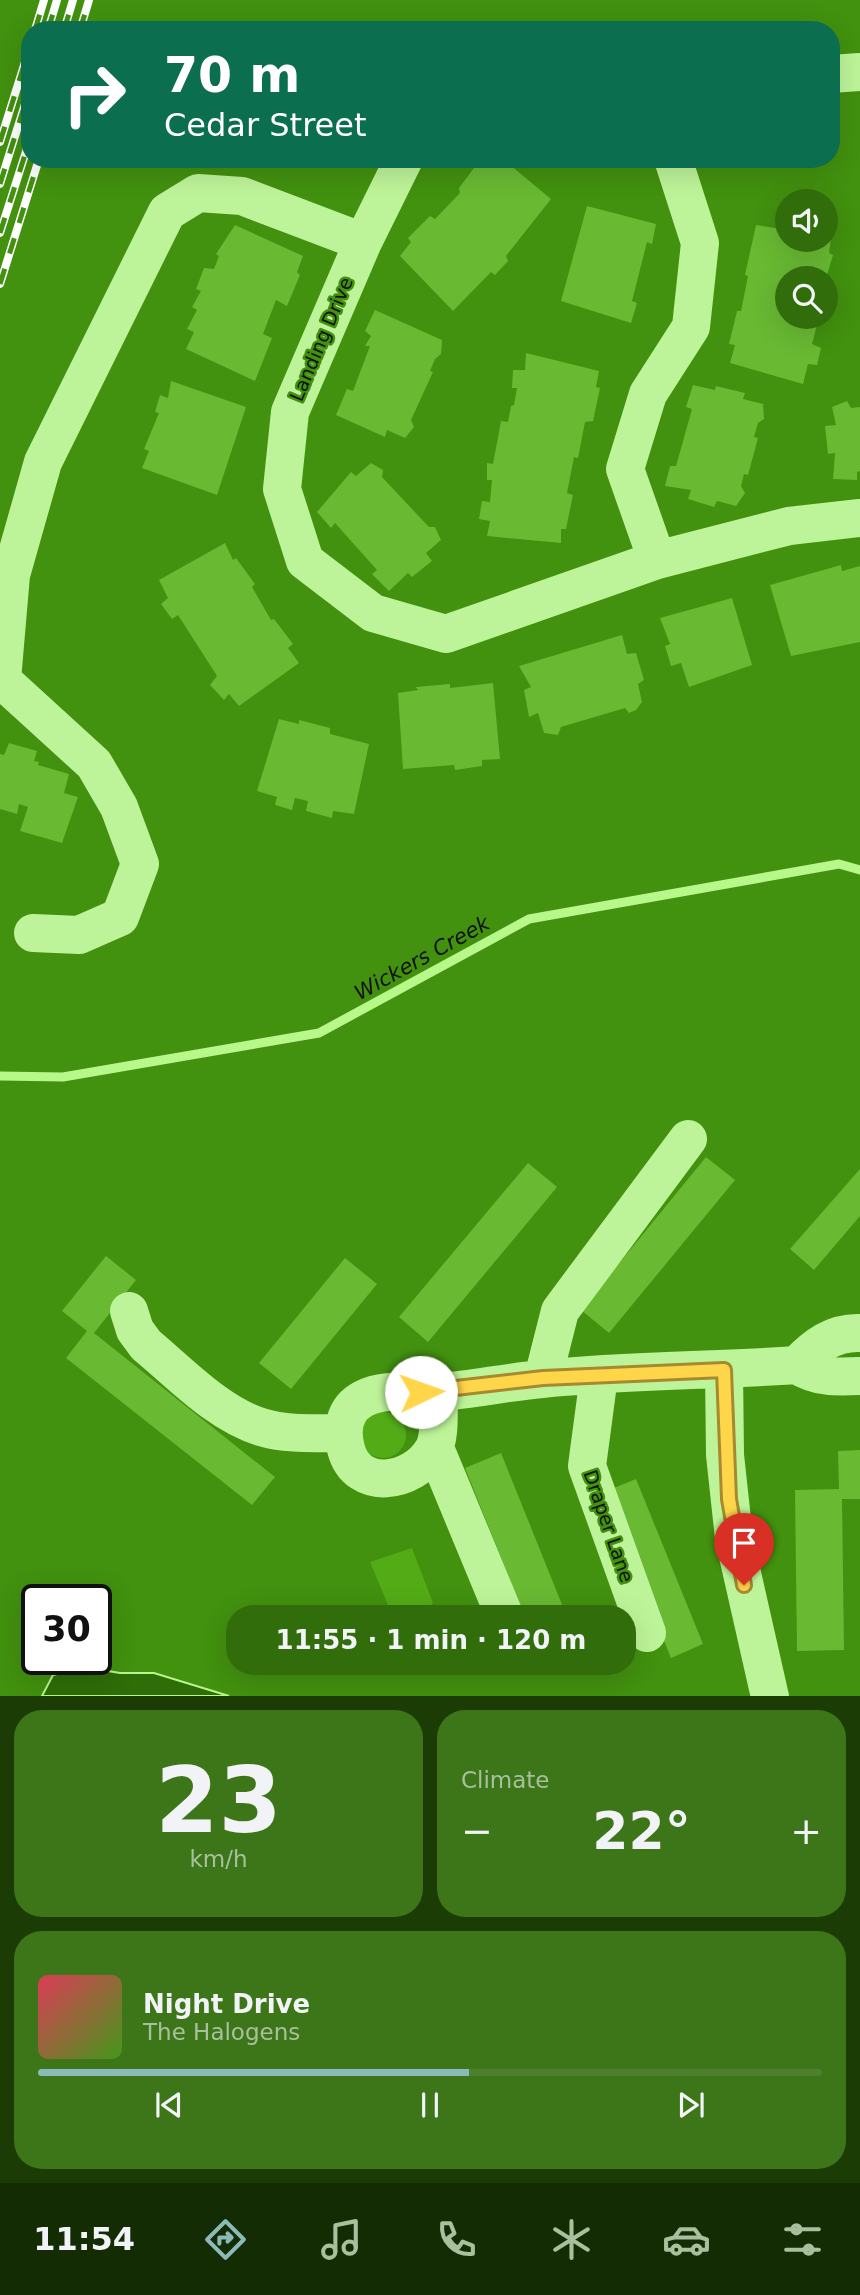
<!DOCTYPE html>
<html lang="en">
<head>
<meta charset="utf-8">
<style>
  :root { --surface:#326d0b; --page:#3d7519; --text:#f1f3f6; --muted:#a8c09d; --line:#4d802c; --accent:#8bbbb9 }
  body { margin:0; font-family:"DejaVu Sans",sans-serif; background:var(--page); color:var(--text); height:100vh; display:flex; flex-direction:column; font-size:26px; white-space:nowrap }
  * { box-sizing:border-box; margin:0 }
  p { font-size:23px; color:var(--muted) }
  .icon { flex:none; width:38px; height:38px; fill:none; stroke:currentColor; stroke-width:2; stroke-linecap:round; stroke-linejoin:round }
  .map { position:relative; height:1696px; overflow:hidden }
  .details { display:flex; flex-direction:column; gap:14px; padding:14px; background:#1c3c06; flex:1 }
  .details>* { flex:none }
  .guide { position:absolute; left:21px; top:21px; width:819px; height:147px; border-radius:28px; box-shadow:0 7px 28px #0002; background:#0b6e4f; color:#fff; overflow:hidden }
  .tools { position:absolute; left:775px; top:189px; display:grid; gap:14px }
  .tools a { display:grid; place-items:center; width:63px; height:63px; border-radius:50%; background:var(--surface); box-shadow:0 7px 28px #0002; font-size:35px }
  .speed { position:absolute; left:21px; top:1584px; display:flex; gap:14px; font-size:35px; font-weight:700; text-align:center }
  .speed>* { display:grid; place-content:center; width:91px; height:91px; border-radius:50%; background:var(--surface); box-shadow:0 7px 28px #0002; line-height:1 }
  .speed .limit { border:4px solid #111; border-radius:10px; background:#fff; color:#111 }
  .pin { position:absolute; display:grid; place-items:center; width:60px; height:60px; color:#fff; margin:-72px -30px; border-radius:50% 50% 50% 0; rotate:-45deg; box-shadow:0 0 7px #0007 }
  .pin .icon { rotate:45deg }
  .me { position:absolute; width:77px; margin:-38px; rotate:87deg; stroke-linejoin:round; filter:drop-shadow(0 0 5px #0008) }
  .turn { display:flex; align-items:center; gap:24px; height:147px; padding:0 28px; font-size:32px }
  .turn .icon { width:91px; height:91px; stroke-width:2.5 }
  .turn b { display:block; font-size:49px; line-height:60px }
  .big { font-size:52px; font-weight:800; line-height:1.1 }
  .details .widget { flex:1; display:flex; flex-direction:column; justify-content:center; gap:10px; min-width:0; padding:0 24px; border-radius:28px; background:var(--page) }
  .details .dial { align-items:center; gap:0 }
  .dial b { font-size:91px; line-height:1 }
  .song { display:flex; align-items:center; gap:21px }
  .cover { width:84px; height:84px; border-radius:10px; background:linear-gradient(135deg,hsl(350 70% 55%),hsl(100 70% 35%)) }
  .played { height:7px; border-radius:4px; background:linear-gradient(90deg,var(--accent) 55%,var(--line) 55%) }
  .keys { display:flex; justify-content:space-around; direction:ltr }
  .heat { display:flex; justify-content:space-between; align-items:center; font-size:38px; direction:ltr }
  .details .tiles { flex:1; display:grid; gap:14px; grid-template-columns:1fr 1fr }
  .widget:last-child { grid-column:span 2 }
  .trip { position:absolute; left:226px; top:1605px; width:410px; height:70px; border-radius:28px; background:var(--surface); box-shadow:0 7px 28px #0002; font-weight:800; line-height:70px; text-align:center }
  .menu { display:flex; height:112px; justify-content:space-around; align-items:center; background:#142c04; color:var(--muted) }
  .menu .icon { width:49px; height:49px }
  .menu .selected { color:var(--accent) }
  .menu b { font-size:32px; color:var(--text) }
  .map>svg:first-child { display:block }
</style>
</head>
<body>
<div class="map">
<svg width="860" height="1697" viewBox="0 0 860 1697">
  <rect width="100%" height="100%" fill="#42910f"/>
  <path fill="#53ac16" d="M360 1435a23 23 0 1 1 46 0a23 23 0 1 1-46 0Z
    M 412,1548 L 433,1603 L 419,1617 L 393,1617 L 370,1562 Z"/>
  <path fill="#2f6d08" stroke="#b8f88a" stroke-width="2" d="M 84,1667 L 120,1673 L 154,1673 L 229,1696 L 42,1696 L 53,1675 Z"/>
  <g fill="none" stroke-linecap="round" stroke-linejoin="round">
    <path stroke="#b8f88a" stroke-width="9" d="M 0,1076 L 63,1077 L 319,1033 L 529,919 L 839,864 L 860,870"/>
  </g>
  <path fill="#69b933" d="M 485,159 L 503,159 L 551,199 L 506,256 L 508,261 L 495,275 L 491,272 L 453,311 L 400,256 L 411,242 L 408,238 L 430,216 L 435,219 L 460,193 L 459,188 L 477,164 L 479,166 Z
    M 587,206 L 656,224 L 652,244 L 647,242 L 632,301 L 637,303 L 631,323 L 561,301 Z
    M 235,225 L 303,256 L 297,272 L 300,275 L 287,306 L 276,300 L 263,334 L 272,338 L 255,381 L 186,349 L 194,332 L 187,329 L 197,310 L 192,307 L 201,291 L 196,289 L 204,268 L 214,269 L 219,256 L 216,254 Z
    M 756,225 L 788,230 L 788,240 L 831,238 L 829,253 L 833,255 L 826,278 L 788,278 L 788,317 L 819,317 L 812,344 L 821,348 L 817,365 L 808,364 L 803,384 L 730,363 L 735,345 L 729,344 L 737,311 L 741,311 L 748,276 L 745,275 Z
    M 375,310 L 442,340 L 441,354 L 435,359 L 430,371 L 433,372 L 411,420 L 414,427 L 405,438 L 387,430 L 385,437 L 336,415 L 347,389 L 353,391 L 370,346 L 365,346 L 371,336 L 365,331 Z
    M 526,353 L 599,371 L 596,387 L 600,388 L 593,421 L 585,422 L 578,458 L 574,457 L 567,493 L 573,495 L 566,529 L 561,529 L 561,543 L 487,536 L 490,521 L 479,519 L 482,501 L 490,502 L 492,480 L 487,480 L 487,463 L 493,464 L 501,421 L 508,422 L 511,406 L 514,405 L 517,388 L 512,388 L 513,370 L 525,370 Z
    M 171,381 L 246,407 L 217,495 L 142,468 L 149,451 L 144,449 L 159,413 L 155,412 L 160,395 L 168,398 Z
    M 693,385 L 715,390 L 716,386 L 745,393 L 743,399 L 763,404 L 764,419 L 758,423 L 754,437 L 758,438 L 748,475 L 744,474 L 741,486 L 745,493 L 736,506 L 717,501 L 714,507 L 688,499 L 691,490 L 665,486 L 670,466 L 676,466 L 692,409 L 686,407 Z
    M 847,401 L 851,408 L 860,407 L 860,471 L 857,472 L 857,480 L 833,479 L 835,453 L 828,454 L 825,426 L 836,425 L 832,407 Z
    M 371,463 L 383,470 L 382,477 L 429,527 L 435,527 L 441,540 L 426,553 L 432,561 L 412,577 L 408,573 L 389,591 L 372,574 L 377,570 L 335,523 L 331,528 L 317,512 L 351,472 L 356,476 Z
    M 225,543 L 233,560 L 236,558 L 255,584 L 252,587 L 271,620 L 274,619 L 293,644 L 288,648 L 299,663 L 239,706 L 229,694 L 224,700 L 210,685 L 217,676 L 178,615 L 172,619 L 161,604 L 168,598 L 159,580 Z
    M 841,565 L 842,571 L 860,566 L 860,642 L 791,656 L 770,585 Z
    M 732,598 L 752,665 L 689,687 L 681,663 L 671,666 L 665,646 L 670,644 L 660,618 Z
    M 622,635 L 627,654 L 636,653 L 644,680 L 638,684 L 642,702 L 636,710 L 629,713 L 625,708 L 561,727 L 558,735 L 544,733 L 538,713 L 529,717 L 524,690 L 531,687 L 519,666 Z
    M 493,683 L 500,759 L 482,760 L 482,766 L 455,770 L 454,765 L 403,769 L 398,693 L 418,690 L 416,687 L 450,684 L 450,688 Z
    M 279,719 L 299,724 L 299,720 L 330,728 L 330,734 L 369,744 L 354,814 L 333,811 L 332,818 L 306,811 L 308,801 L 295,798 L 292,810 L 275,805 L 277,797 L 257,791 Z
    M 9,743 L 37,751 L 34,761 L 39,762 L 38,765 L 69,774 L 64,793 L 78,797 L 62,843 L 20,831 L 28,807 L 19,804 L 17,814 L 0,809 L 0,754 L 4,755 Z
    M 706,1157 L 735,1180 L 609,1333 L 581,1310 Z
    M 528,1163 L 557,1187 L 428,1342 L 399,1317 Z
    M 860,1169 L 860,1216 L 814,1270 L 790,1249 Z
    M 106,1256 L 136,1280 L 94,1333 L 275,1477 L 252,1505 L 66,1358 L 87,1331 L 62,1311 Z
    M 345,1258 L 377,1284 L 291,1389 L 259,1363 Z
    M 860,1450 L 860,1499 L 842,1499 L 844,1650 L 797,1651 L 795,1490 L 839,1489 L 838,1451 Z
    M 501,1453 L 567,1617 L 525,1617 L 465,1468 Z
    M 636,1479 L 703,1644 L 671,1658 L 604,1492 Z"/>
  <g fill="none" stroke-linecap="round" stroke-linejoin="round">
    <path stroke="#bef499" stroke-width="38" d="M 831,74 L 860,72
      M 404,159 L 363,242 L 290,412 L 282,489 L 305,561 L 373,613 L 446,634 L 657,560 L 789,526 L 860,518
      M 657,560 L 625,469 L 648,394 L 691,327 L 700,243 L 673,159
      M 33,933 L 79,935 L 120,917 L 140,864 L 119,807 L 94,764 L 2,680 L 11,575 L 43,462 L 167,212 L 198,193 L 242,196 L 363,242
      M 129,1311 L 135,1330 L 146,1345 C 180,1373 218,1414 261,1427 C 287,1435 315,1433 342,1433
      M 797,1365 C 817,1378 837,1377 860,1376
      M 724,1370 L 725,1455 L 734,1538 L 770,1697
      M 599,1376 L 587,1466 L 647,1633
      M 543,1378 L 560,1311 L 688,1139
      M 439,1393 C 438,1409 441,1437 433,1450 C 413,1484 357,1492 346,1449 C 341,1430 344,1409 363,1399 C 387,1386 415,1395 442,1392 C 475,1389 508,1382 542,1379 C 626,1370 712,1371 797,1365 C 815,1346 833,1332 860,1333
      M 435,1448 L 505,1617"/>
    <g stroke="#fff" stroke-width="8">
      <path id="rail" d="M 35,30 L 44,0
        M 48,30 L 57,0
        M 64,30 L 73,0
        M 80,30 L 89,0
        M 0,142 L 30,46
        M 0,184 L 30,88
        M 0,233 L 30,139
        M 0,284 L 39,159"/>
    </g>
    <use href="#rail" stroke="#42910f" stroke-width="5" stroke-dasharray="16" stroke-linecap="butt"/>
  </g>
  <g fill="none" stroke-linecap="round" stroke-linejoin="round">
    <g stroke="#a68a30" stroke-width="18">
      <path id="route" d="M 421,1392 L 543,1378 L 724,1370 L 729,1499 L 744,1585"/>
    </g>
    <use href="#route" stroke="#ffd54a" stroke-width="12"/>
  </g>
  <g text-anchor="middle" stroke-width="5" stroke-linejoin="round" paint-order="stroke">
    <g font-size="19" fill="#111" stroke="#42910f">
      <text transform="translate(321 339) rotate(-67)" y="7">Landing Drive</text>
      <text transform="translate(609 1526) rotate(71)" y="7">Draper Lane</text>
    </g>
    <g font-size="21" font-style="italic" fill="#111" stroke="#42910f">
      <text transform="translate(422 958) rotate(-29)" y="7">Wickers Creek</text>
    </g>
  </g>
</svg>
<div class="tools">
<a><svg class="icon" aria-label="sound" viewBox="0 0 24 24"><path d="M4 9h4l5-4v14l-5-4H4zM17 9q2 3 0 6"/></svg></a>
<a><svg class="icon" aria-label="search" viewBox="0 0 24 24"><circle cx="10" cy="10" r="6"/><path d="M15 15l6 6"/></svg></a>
</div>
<div class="speed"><div class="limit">30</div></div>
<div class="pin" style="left:744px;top:1585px;background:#d93025"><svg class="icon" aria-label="arrive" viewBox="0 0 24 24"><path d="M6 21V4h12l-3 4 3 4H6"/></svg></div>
<svg class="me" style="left:421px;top:1392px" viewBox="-20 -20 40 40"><circle r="19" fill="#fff"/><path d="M0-13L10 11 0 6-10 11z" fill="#ffd54a"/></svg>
<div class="trip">11:55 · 1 min · 120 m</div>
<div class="guide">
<div class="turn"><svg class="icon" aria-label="right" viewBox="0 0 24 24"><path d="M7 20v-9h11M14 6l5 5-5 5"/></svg><div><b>70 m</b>Cedar Street</div></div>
</div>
</div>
<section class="details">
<div class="tiles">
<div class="widget dial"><b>23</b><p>km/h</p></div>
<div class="widget"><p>Climate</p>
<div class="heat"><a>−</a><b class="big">22°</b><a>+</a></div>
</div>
<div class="widget">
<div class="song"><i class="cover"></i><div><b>Night Drive</b><p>The Halogens</p></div></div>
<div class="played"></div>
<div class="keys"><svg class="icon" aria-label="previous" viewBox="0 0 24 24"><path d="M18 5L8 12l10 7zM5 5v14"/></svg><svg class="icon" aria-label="pause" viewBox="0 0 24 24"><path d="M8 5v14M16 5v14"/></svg><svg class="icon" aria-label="next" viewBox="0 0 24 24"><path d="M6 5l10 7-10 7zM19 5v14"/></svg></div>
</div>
</div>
</section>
<nav class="menu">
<b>11:54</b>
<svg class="icon selected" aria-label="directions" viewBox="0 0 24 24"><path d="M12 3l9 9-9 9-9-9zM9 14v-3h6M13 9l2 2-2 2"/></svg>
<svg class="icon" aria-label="music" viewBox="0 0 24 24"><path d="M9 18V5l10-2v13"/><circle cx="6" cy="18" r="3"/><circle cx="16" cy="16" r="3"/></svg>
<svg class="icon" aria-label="phone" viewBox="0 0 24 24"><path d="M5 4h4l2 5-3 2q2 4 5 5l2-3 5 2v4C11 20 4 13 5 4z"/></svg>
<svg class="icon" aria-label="climate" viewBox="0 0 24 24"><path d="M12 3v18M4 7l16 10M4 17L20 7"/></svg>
<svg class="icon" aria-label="car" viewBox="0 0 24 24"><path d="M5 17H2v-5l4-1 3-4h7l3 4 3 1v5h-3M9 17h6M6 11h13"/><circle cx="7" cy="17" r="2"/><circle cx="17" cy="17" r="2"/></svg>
<svg class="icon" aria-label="filters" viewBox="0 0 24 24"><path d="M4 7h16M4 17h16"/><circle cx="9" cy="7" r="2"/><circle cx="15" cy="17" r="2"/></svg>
</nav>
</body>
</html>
